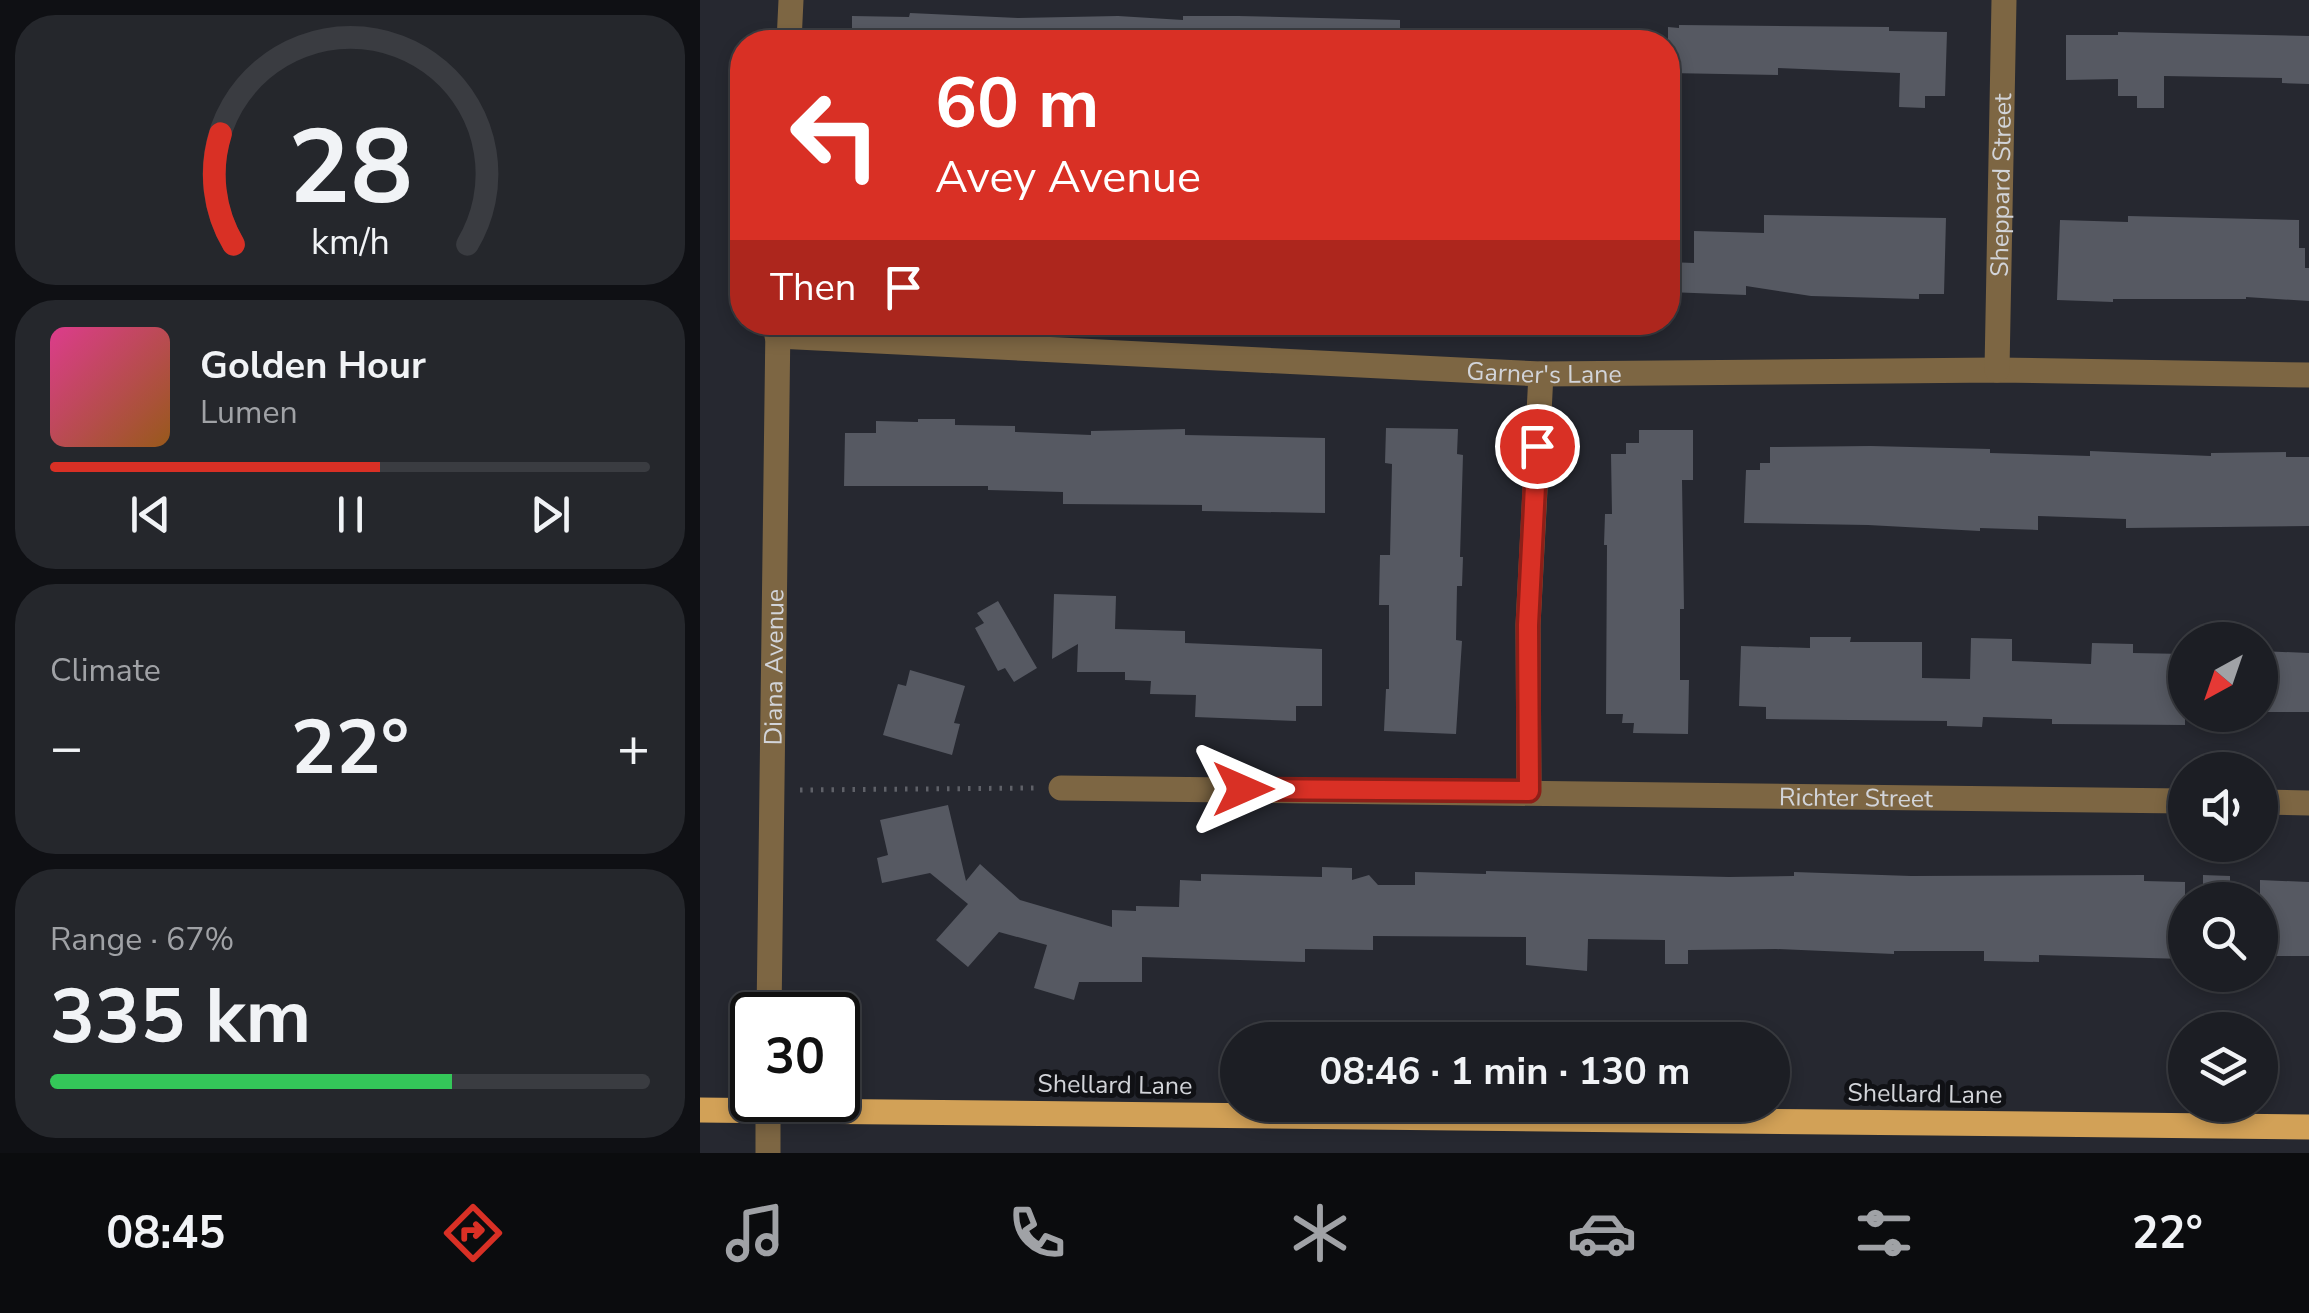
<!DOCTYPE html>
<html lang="en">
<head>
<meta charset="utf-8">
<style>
  :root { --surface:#1c1e24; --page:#25272c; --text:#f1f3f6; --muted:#a0a2a6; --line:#3a3c41; --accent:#d93025 }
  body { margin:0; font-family:"Nunito Sans",sans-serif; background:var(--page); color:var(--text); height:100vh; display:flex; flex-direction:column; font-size:38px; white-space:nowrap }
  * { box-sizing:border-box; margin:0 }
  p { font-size:32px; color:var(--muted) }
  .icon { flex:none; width:55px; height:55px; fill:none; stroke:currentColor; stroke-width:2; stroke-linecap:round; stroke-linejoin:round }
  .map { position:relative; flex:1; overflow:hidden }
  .drawer { display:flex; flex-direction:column; gap:15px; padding:15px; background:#0f1014; width:700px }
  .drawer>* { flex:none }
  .guide { position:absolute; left:30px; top:30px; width:950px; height:305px; border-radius:40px; box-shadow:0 5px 15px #0003,0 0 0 2px var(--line); background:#d93025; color:#fff; overflow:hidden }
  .needle { width:65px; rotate:220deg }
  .controls { position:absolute; left:1468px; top:622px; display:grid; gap:20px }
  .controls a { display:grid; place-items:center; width:110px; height:110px; border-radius:50%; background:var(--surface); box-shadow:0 5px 15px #0003,0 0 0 2px var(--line); font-size:50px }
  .speed { position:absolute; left:30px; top:992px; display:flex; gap:20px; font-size:50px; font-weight:700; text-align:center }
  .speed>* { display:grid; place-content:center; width:130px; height:130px; border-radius:50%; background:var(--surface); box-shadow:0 5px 15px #0003,0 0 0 2px var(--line); line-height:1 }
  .speed .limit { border:5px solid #111; border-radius:15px; background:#fff; color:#111 }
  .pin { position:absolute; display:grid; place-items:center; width:85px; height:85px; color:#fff; margin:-42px; border:5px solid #fff; border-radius:50%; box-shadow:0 2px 10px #0007 }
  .me { position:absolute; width:110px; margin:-55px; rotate:90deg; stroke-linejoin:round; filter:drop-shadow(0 0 8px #0008) }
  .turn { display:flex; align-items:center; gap:35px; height:210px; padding:0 40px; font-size:45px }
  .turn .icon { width:130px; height:130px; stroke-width:2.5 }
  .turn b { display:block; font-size:70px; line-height:85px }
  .then { display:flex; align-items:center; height:95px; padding:0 40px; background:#0003; gap:20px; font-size:38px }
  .big { font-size:75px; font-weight:700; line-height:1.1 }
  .drawer .card { flex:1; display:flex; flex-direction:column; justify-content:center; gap:15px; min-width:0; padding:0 35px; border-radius:40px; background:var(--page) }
  .drawer .dial { align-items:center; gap:0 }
  .dial svg { height:260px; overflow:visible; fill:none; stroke:var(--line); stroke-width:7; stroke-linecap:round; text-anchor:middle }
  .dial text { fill:var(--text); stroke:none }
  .song { display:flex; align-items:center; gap:30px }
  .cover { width:120px; height:120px; border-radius:15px; background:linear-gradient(135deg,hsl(330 70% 55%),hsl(30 70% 35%)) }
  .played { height:10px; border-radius:5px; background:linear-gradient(90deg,var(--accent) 55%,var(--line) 55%) }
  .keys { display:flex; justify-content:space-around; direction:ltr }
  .heat { display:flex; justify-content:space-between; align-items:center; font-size:55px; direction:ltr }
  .charge { height:15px; border-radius:8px; background:linear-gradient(90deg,#34c759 67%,var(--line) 0) }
  .trip { position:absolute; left:520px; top:1022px; width:570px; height:100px; border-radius:50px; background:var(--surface); box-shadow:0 5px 15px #0003,0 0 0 2px var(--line); font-weight:700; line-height:100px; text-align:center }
  .menu { display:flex; height:160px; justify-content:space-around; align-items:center; background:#0b0c0e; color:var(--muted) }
  .menu .icon { width:70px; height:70px }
  .menu .current { color:var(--accent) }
  .menu b { font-size:45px; color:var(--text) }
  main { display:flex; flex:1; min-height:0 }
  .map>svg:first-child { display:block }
</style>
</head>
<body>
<main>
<section class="drawer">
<div class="card dial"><svg viewBox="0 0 100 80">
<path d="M14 69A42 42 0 1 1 86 69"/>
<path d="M14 69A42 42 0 0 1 10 35" stroke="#d93025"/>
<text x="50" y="56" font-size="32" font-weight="700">28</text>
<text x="50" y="72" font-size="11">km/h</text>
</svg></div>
<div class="card">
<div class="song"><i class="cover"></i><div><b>Golden Hour</b><p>Lumen</p></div></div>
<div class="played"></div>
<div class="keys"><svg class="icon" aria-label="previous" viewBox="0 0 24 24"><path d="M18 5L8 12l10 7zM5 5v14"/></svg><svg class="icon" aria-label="pause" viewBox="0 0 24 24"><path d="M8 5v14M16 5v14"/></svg><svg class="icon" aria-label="next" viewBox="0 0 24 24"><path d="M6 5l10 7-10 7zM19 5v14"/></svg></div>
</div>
<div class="card"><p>Climate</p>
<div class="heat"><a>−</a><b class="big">22°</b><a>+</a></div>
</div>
<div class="card"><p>Range · 67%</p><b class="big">335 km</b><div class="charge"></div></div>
</section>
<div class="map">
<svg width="1609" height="1153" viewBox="0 0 1609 1153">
  <rect width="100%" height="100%" fill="#262830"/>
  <path fill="#565962" d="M 210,13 L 318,18 L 418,16 L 483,20 L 483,16 L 538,16 L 700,20 L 700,42 L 152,42 L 152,16 L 209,17 Z
    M 979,25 L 1189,27 L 1189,31 L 1247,32 L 1245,96 L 1225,96 L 1225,108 L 1199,107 L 1200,73 L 1078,68 L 1078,75 L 968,73 L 968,27 L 979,28 Z
    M 1418,32 L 1609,36 L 1609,84 L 1582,83 L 1582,78 L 1464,76 L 1464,108 L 1437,108 L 1437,96 L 1418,96 L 1418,79 L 1366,80 L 1366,35 L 1418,35 Z
    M 1064,215 L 1246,218 L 1244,294 L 1219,294 L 1219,299 L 1111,296 L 1046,286 L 1046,295 L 968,292 L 968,262 L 994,263 L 994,231 L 1064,233 Z
    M 1428,216 L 1599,220 L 1599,248 L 1605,248 L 1605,268 L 1609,268 L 1609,301 L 1546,297 L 1546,299 L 1413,299 L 1413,302 L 1357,300 L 1360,220 L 1428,222 Z
    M 218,419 L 255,419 L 255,425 L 315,426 L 315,432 L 391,435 L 391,431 L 485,429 L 485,435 L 625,438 L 625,513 L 502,511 L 502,505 L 363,504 L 363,492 L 288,490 L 288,486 L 144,486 L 145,433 L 176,433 L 176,421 L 218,422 Z
    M 686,428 L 758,429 L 757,454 L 763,455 L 760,557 L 763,557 L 762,586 L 757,586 L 756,640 L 762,641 L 756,734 L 684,731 L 686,689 L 689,689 L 689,605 L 679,605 L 680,555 L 690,555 L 692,464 L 685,463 Z
    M 939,430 L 993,430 L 993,480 L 982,480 L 984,609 L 980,609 L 980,680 L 989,680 L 988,734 L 933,733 L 934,723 L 922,723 L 923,714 L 906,714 L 907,545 L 904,545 L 905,514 L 912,514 L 911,454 L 926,454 L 926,443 L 939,443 Z
    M 1171,446 L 1290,449 L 1290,453 L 1390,456 L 1390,451 L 1511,456 L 1511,453 L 1586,452 L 1586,457 L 1609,457 L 1609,526 L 1426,528 L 1426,519 L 1338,516 L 1338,530 L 1280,528 L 1280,531 L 1168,525 L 1044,523 L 1046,470 L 1060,470 L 1060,463 L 1070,463 L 1070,447 Z
    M 354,594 L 416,596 L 415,629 L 485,631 L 485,643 L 622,649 L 622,706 L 596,706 L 596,721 L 495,717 L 496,695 L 450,694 L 451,681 L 425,680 L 425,672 L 377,672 L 378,644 L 352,659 Z
    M 298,601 L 337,668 L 314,682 L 305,668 L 298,671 L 275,628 L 284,623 L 277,613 Z
    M 1110,637 L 1151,637 L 1150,642 L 1222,642 L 1222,678 L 1270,679 L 1271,638 L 1312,639 L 1312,661 L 1391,664 L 1392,643 L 1433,644 L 1433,653 L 1485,654 L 1485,725 L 1352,724 L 1352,719 L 1283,717 L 1282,727 L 1247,726 L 1247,721 L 1066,719 L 1066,707 L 1039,706 L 1041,646 L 1110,648 Z
    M 1560,651 L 1609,653 L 1609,712 L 1560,712 Z
    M 210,670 L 265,686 L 254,723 L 260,724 L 252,755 L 183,735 L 198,684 L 206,686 Z
    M 248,805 L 266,881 L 280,864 L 320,900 L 412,927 L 412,910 L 436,911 L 436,906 L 479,907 L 480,880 L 501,881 L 501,874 L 622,877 L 622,867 L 652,868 L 652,880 L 669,875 L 678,885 L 715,885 L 715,872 L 786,874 L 786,871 L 1029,877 L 1094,876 L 1094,872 L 1211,876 L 1444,875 L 1444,881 L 1485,882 L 1485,959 L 1339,955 L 1339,962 L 1284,961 L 1284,951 L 1194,951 L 1194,954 L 1076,949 L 988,950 L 988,964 L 965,964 L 965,940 L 888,939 L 887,971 L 826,965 L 826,937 L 673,936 L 673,950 L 605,949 L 605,962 L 442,957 L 442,982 L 379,982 L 374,1000 L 334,988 L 347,945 L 299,932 L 268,967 L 236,940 L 268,904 L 230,873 L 182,883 L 177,858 L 188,855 L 180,820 Z
    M 1503,875 L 1530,876 L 1530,900 L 1503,900 Z
    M 1560,880 L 1609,882 L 1609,956 L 1560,956 Z"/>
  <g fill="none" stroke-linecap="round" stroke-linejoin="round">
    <path stroke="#5f6168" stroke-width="5" stroke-dasharray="2.5 8" stroke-linecap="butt" d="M 100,790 L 334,788"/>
    <g stroke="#7d6643" stroke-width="25">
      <path d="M 89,42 L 91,0"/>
      <path id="s1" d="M 77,336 L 841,374 L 1297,370 L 1609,375"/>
      <path id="s2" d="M 1297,370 L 1304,0"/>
      <path id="s3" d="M 361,788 L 1485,801"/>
      <path d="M 829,791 L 828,625 L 841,374"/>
      <path d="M 1560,802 L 1609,803"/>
      <path id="s4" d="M 69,1015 L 78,322"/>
      <path d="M 68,1153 L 68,1100"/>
    </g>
    <path stroke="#d2a157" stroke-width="25" d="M 0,1110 L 1609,1127"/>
  </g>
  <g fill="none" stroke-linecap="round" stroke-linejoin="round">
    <g stroke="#8d1f18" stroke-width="25">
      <path id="route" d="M 543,789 L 829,791 L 828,625 L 837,446"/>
    </g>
    <use href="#route" stroke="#d93025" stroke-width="18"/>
  </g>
  <g text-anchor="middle" stroke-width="10" stroke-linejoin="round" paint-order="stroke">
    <g font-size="25" fill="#d2d4d9" stroke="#101115">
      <text dy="9" stroke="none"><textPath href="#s2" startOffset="185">Sheppard Street</textPath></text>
      <text dy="9" stroke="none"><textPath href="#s1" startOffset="768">Garner's Lane</textPath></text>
      <text dy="9" stroke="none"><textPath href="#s4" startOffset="348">Diana Avenue</textPath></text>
      <text dy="9" stroke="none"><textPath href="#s3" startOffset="795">Richter Street</textPath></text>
      <text transform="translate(415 1084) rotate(1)" y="9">Shellard Lane</text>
      <text transform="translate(1225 1093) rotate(1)" y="9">Shellard Lane</text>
    </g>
  </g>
</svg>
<div class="controls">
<a><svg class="needle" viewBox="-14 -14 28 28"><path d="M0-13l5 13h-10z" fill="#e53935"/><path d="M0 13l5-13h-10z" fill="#a0a2a6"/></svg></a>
<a><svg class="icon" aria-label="sound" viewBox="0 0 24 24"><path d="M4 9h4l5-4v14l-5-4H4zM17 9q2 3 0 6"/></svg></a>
<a><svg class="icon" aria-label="search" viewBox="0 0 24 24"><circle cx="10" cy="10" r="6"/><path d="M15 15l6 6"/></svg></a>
<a><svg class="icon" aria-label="layers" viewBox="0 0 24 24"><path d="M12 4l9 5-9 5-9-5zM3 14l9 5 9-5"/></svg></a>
</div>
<div class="speed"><div class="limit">30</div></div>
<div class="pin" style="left:837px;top:446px;background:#d93025"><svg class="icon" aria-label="arrive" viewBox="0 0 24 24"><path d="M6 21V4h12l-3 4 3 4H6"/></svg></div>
<svg class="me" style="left:543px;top:789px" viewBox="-20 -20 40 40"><path d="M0-17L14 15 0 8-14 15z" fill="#d93025" stroke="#fff" stroke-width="4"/></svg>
<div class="trip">08:46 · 1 min · 130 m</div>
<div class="guide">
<div class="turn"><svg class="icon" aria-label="left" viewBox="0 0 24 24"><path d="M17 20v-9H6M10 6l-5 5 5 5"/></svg><div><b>60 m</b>Avey Avenue</div></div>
<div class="then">Then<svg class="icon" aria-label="arrive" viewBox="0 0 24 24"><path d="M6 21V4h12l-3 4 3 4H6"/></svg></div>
</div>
</div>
</main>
<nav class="menu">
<b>08:45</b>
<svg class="icon current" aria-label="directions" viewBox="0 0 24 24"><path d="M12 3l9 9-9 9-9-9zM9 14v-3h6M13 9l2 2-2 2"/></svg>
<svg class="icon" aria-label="music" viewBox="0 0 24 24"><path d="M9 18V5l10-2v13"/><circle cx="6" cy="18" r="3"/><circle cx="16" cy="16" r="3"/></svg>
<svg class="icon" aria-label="phone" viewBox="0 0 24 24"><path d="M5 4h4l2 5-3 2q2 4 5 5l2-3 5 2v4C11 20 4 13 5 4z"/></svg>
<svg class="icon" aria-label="climate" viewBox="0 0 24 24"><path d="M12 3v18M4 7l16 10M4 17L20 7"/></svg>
<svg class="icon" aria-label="car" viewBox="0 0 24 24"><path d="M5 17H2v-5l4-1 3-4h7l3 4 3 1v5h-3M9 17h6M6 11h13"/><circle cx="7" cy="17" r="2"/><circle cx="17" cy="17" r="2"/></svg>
<svg class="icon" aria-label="filters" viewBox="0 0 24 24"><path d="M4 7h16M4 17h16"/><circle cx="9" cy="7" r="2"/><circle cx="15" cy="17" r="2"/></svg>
<b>22°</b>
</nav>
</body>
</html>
